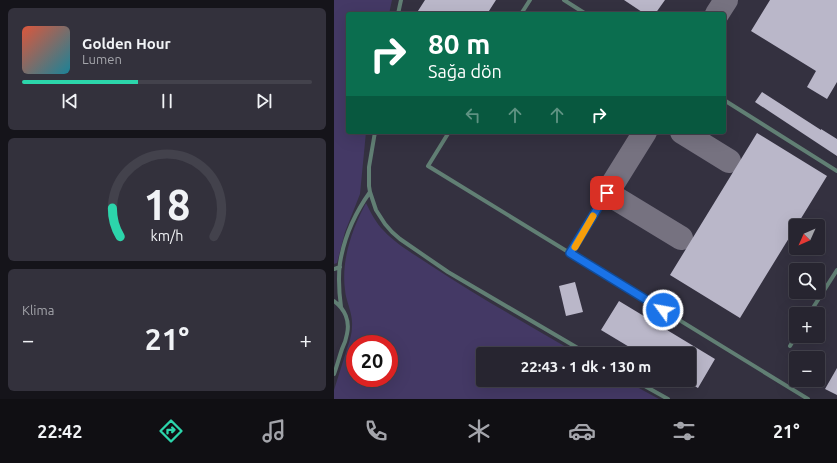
<!DOCTYPE html>
<html lang="tr">
<head>
<meta charset="utf-8">
<style>
  :root { --surface:#272530; --page:#33313c; --text:#f1f3f6; --muted:#a4a5ab; --line:#43424c; --accent:#2cd5ab }
  body { margin:0; font-family:Ubuntu,sans-serif; background:var(--page); color:var(--text); height:100vh; display:flex; flex-direction:column; font-size:15px; white-space:nowrap }
  * { box-sizing:border-box; margin:0 }
  p { font-size:13px; color:var(--muted) }
  .icon { flex:none; width:22px; height:22px; fill:none; stroke:currentColor; stroke-width:2; stroke-linecap:round; stroke-linejoin:round }
  .map { position:relative; flex:1; overflow:hidden }
  .panel { display:flex; flex-direction:column; gap:8px; padding:8px; background:#15141a; width:334px }
  .panel>* { flex:none }
  .top-card { position:absolute; left:12px; top:12px; width:380px; height:122px; border-radius:4px; box-shadow:0 4px 16px #0002,0 0 0 1px var(--line); background:#0b6e4f; color:#fff; overflow:hidden }
  .needle { width:26px; rotate:225deg }
  .buttons { position:absolute; left:455px; top:219px; display:grid; gap:8px }
  .buttons a { display:grid; place-items:center; width:36px; height:36px; border-radius:4px; background:var(--surface); box-shadow:0 4px 16px #0002,0 0 0 1px var(--line); font-size:20px }
  .speed { position:absolute; left:12px; top:335px; display:flex; gap:8px; font-size:20px; font-weight:700; text-align:center }
  .speed>* { display:grid; place-content:center; width:52px; height:52px; border-radius:50%; background:var(--surface); box-shadow:0 4px 16px #0002,0 0 0 1px var(--line); line-height:1 }
  .speed .limit { border:6px solid #d22; background:#fff; color:#111 }
  .pin { position:absolute; display:grid; place-items:center; width:34px; height:34px; color:#fff; margin:-17px; border-radius:8px; box-shadow:0 2px 6px #0006 }
  .me { position:absolute; width:44px; margin:-22px; rotate:302deg; stroke-linejoin:round; filter:drop-shadow(0 0 3px #0008) }
  .turn { display:flex; align-items:center; gap:14px; height:84px; padding:0 16px; font-size:18px }
  .turn .icon { width:52px; height:52px; stroke-width:2.5 }
  .turn b { display:block; font-size:28px; line-height:34px }
  .lanes { display:flex; align-items:center; height:38px; padding:0 16px; background:#0003; justify-content:center; gap:20px; direction:ltr }
  .lanes .off { opacity:.35 }
  .big { font-size:30px; font-weight:700; line-height:1.1 }
  .panel .widget { flex:1; display:flex; flex-direction:column; justify-content:center; gap:6px; min-width:0; padding:0 14px; border-radius:6px; background:var(--page) }
  .panel .dial { align-items:center; gap:0 }
  .dial svg { height:104px; overflow:visible; fill:none; stroke:var(--line); stroke-width:7; stroke-linecap:round; text-anchor:middle }
  .dial text { fill:var(--text); stroke:none }
  .song { display:flex; align-items:center; gap:12px }
  .cover { width:48px; height:48px; border-radius:6px; background:linear-gradient(135deg,hsl(10 70% 55%),hsl(190 70% 35%)) }
  .played { height:4px; border-radius:2px; background:linear-gradient(90deg,var(--accent) 40%,var(--line) 40%) }
  .keys { display:flex; justify-content:space-around; direction:ltr }
  .heat { display:flex; justify-content:space-between; align-items:center; font-size:22px; direction:ltr }
  .trip { position:absolute; left:142px; top:347px; width:220px; height:40px; border-radius:4px; background:var(--surface); box-shadow:0 4px 16px #0002,0 0 0 1px var(--line); font-weight:700; line-height:40px; text-align:center }
  .tab-bar { display:flex; height:64px; justify-content:space-around; align-items:center; background:#100f13; color:var(--muted) }
  .tab-bar .icon { width:28px; height:28px }
  .tab-bar .active { color:var(--accent) }
  .tab-bar b { font-size:18px; color:var(--text) }
  main { display:flex; flex:1; min-height:0 }
  .map>svg:first-child { display:block }
</style>
</head>
<body>
<main>
<section class="panel">
<div class="widget">
<div class="song"><i class="cover"></i><div><b>Golden Hour</b><p>Lumen</p></div></div>
<div class="played"></div>
<div class="keys"><svg class="icon" aria-label="previous" viewBox="0 0 24 24"><path d="M18 5L8 12l10 7zM5 5v14"/></svg><svg class="icon" aria-label="pause" viewBox="0 0 24 24"><path d="M8 5v14M16 5v14"/></svg><svg class="icon" aria-label="next" viewBox="0 0 24 24"><path d="M6 5l10 7-10 7zM19 5v14"/></svg></div>
</div>
<div class="widget dial"><svg viewBox="0 0 100 80">
<path d="M14 69A42 42 0 1 1 86 69"/>
<path d="M14 69A42 42 0 0 1 8 47" stroke="#2cd5ab"/>
<text x="50" y="56" font-size="32" font-weight="700">18</text>
<text x="50" y="72" font-size="11">km/h</text>
</svg></div>
<div class="widget"><p>Klima</p>
<div class="heat"><a>−</a><b class="big">21°</b><a>+</a></div>
</div>
</section>
<div class="map">
<svg width="503" height="399" viewBox="0 0 503 399">
  <rect width="100%" height="100%" fill="#343140"/>
  <path fill="#443965" fill-rule="evenodd" d="M 0,0 L 58,0 L 55,14 L 14,14 L 14,132 L 32,132 L 26,194 L 11,232 L 3,263 L 0,264 Z
    M 32,203 C 37,213 42,223 50,231 C 63,245 80,254 96,265 C 144,297 195,325 244,354 L 149,354 L 149,380 L 290,380 L 325,399 L 0,399 L 0,390 C 4,377 8,365 12,352 C 15,343 18,335 18,326 C 19,313 12,302 11,290 C 7,260 18,229 32,203 ZM 21,344 L 55,344 L 55,378 L 21,378 Z"/>
  <g fill="none" stroke-linecap="round" stroke-linejoin="round">
    <path stroke="#767280" stroke-width="24" d="M 383,14 L 392,0
      M 311,132 L 273,193 L 347,238
      M 348,132 L 395,161"/>
  </g>
  <path fill="#bab7c9" d="M 91,0 L 162,0 L 153,14 L 82,14 Z
    M 290,0 L 331,0 L 321,14 L 311,14 Z
    M 436,0 L 503,0 L 503,82 L 493,99 L 473,87 L 482,71 L 417,31 Z
    M 428,92 L 487,130 L 487,129 L 503,139 L 503,156 L 421,102 Z
    M 423,133 L 493,176 L 406,318 L 336,275 Z
    M 241,282 L 249,312 L 232,316 L 225,286 Z
    M 285,301 L 381,359 L 364,388 L 355,383 L 355,354 L 307,354 L 267,330 Z
    M 503,368 L 503,395 L 491,389 Z"/>
  <g fill="none" stroke-linecap="round" stroke-linejoin="round">
    <path stroke="#617f74" stroke-width="4" d="M 230,0 L 252,14
      M 64,14 L 67,0
      M 187,14 L 196,0
      M 390,100 L 503,171
      M 41,132 L 35,167 L 35,186 L 36,192 L 42,210 L 51,224 L 58,232 L 66,239 L 114,272 L 254,354
      M 115,132 L 94,166 L 474,399
      M 237,253 L 273,193
      M 0,269 L 6,267
      M 0,301 C 11,309 16,321 13,334 C 12,340 10,345 8,349 C 5,358 3,366 0,374
      M 7,307 C 5,292 4,278 6,263 C 10,238 21,213 36,192
      M 475,314 L 503,270
      M 456,346 L 462,336
      M 300,380 L 334,399"/>
  </g>
  <g fill="none" stroke-linecap="round" stroke-linejoin="round">
    <g stroke="#114b97" stroke-width="10">
      <path id="route" d="M 273,193 L 236,253 L 329,310"/>
    </g>
    <use href="#route" stroke="#1a73e8" stroke-width="7"/>
    <path stroke="#f59e0b" stroke-width="7" d="M 241,247 L 259,216"/>
  </g>
</svg>
<div class="buttons">
<a><svg class="needle" viewBox="-14 -14 28 28"><path d="M0-13l5 13h-10z" fill="#e53935"/><path d="M0 13l5-13h-10z" fill="#a4a5ab"/></svg></a>
<a><svg class="icon" aria-label="search" viewBox="0 0 24 24"><circle cx="10" cy="10" r="6"/><path d="M15 15l6 6"/></svg></a>
<a>+</a>
<a>−</a>
</div>
<div class="speed"><div class="limit">20</div></div>
<div class="pin" style="left:273px;top:193px;background:#d93025"><svg class="icon" aria-label="arrive" viewBox="0 0 24 24"><path d="M6 21V4h12l-3 4 3 4H6"/></svg></div>
<svg class="me" style="left:329px;top:310px" viewBox="-20 -20 40 40"><circle r="17" fill="#1a73e8" stroke="#fff" stroke-width="3"/><path d="M0-11L8 9 0 5-8 9z" fill="#fff"/></svg>
<div class="trip">22:43 · 1 dk · 130 m</div>
<div class="top-card">
<div class="turn"><svg class="icon" aria-label="right" viewBox="0 0 24 24"><path d="M7 20v-9h11M14 6l5 5-5 5"/></svg><div><b>80 m</b>Sağa dön</div></div>
<div class="lanes"><svg class="icon off" aria-label="left" viewBox="0 0 24 24"><path d="M17 20v-9H6M10 6l-5 5 5 5"/></svg><svg class="icon off" aria-label="ahead" viewBox="0 0 24 24"><path d="M12 20V5M6 11l6-6 6 6"/></svg><svg class="icon off" aria-label="ahead" viewBox="0 0 24 24"><path d="M12 20V5M6 11l6-6 6 6"/></svg><svg class="icon" aria-label="right" viewBox="0 0 24 24"><path d="M7 20v-9h11M14 6l5 5-5 5"/></svg></div>
</div>
</div>
</main>
<nav class="tab-bar">
<b>22:42</b>
<svg class="icon active" aria-label="directions" viewBox="0 0 24 24"><path d="M12 3l9 9-9 9-9-9zM9 14v-3h6M13 9l2 2-2 2"/></svg>
<svg class="icon" aria-label="music" viewBox="0 0 24 24"><path d="M9 18V5l10-2v13"/><circle cx="6" cy="18" r="3"/><circle cx="16" cy="16" r="3"/></svg>
<svg class="icon" aria-label="phone" viewBox="0 0 24 24"><path d="M5 4h4l2 5-3 2q2 4 5 5l2-3 5 2v4C11 20 4 13 5 4z"/></svg>
<svg class="icon" aria-label="climate" viewBox="0 0 24 24"><path d="M12 3v18M4 7l16 10M4 17L20 7"/></svg>
<svg class="icon" aria-label="car" viewBox="0 0 24 24"><path d="M5 17H2v-5l4-1 3-4h7l3 4 3 1v5h-3M9 17h6M6 11h13"/><circle cx="7" cy="17" r="2"/><circle cx="17" cy="17" r="2"/></svg>
<svg class="icon" aria-label="filters" viewBox="0 0 24 24"><path d="M4 7h16M4 17h16"/><circle cx="9" cy="7" r="2"/><circle cx="15" cy="17" r="2"/></svg>
<b>21°</b>
</nav>
</body>
</html>
